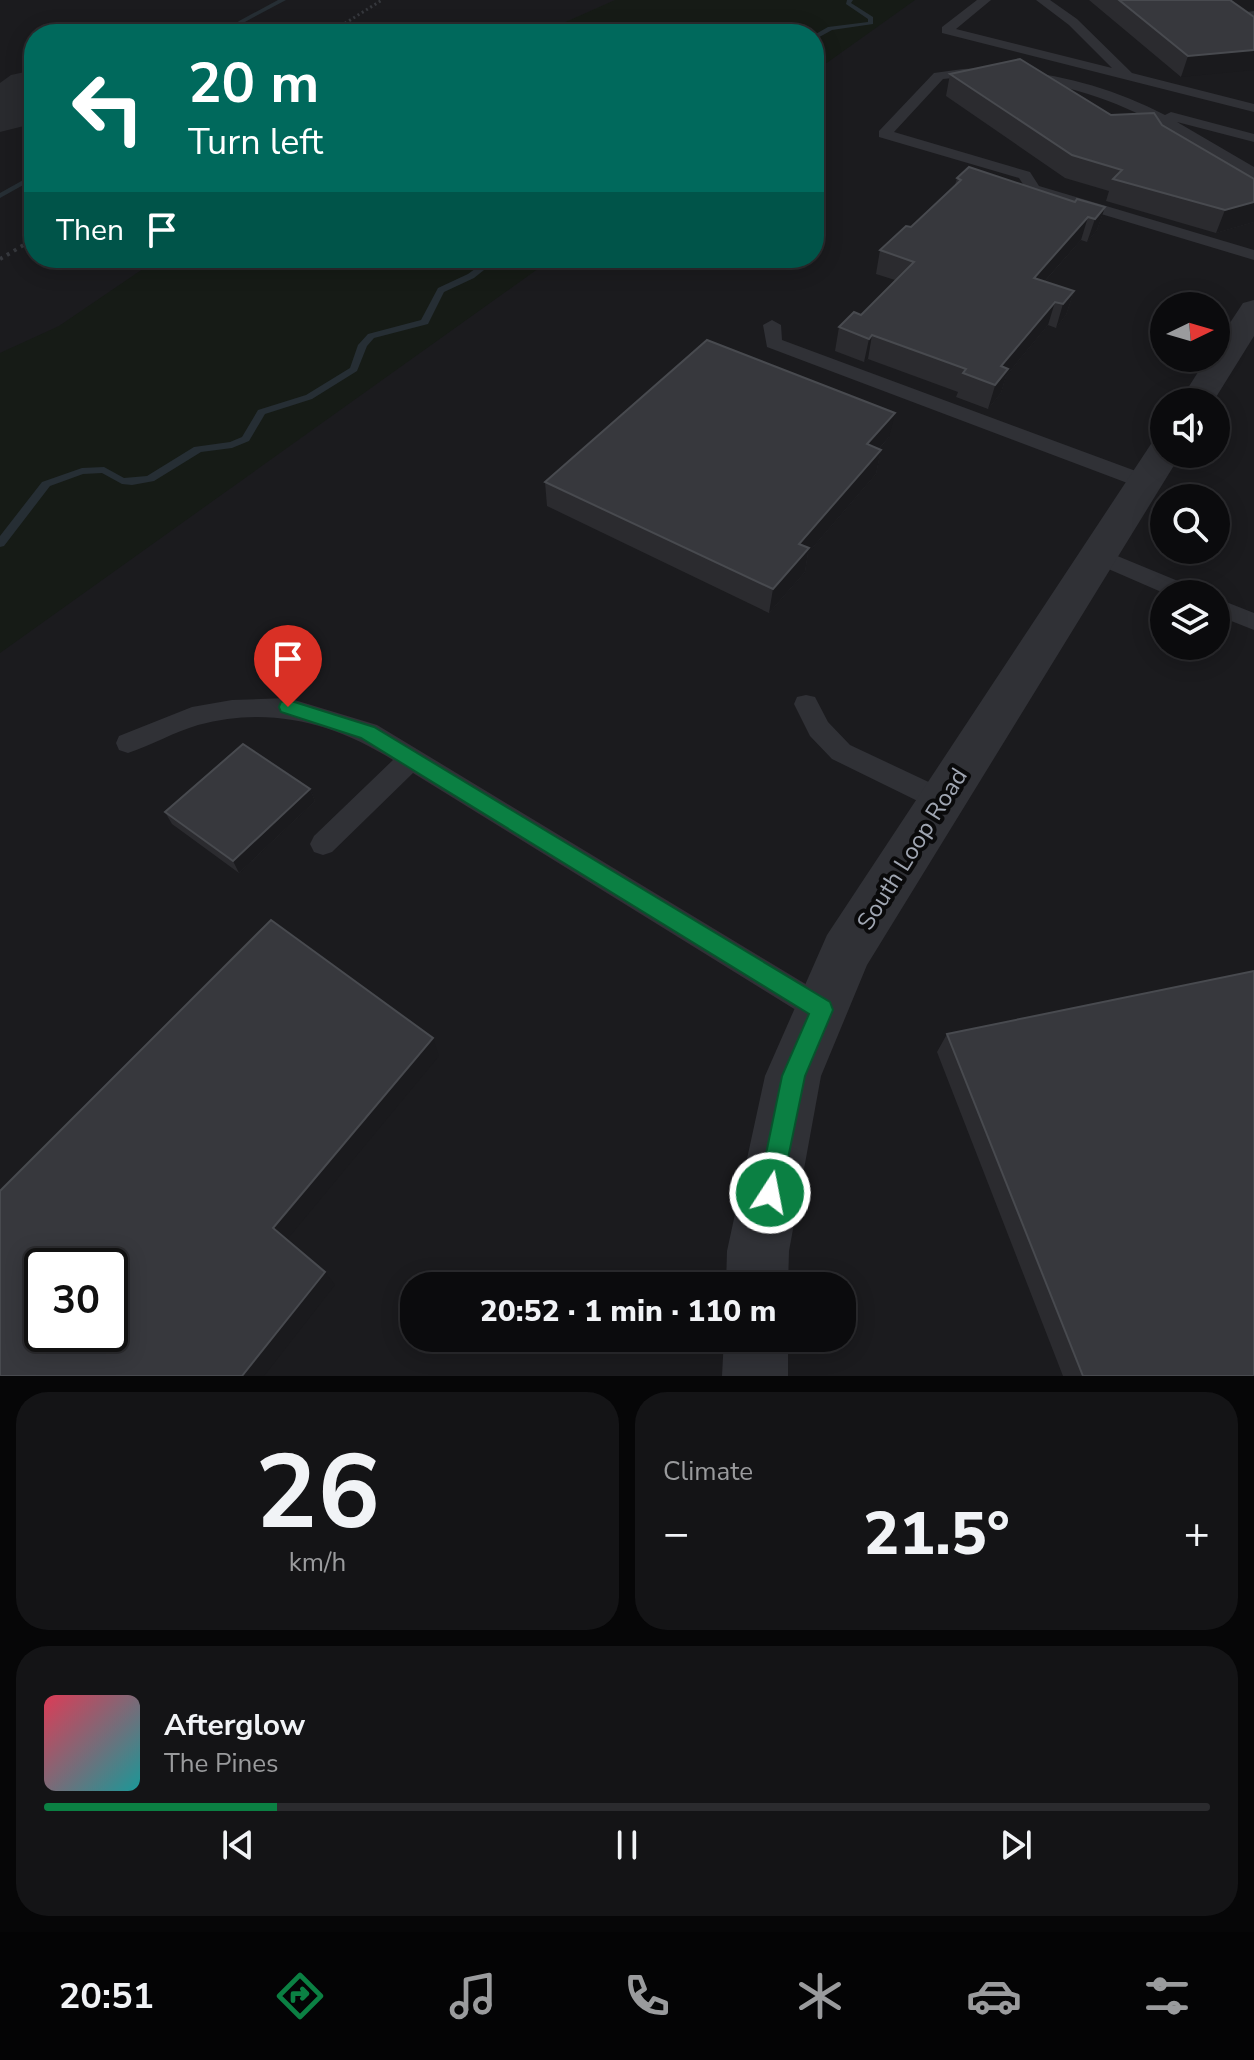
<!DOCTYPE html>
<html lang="en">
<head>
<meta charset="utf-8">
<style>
  :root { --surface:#0b0b0d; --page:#141416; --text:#f1f3f6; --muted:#9a9b9d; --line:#2b2b2e; --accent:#0b8043 }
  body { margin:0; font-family:"Nunito Sans",sans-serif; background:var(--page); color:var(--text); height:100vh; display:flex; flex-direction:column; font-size:30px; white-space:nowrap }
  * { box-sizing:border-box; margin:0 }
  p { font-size:26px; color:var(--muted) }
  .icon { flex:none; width:44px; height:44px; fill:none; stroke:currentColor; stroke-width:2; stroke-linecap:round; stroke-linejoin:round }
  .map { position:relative; height:1376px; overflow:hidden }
  .side { display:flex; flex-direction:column; gap:16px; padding:16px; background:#060607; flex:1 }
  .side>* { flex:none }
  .banner { position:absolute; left:24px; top:24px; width:800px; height:244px; border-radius:32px; box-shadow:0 4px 20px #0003,0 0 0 2px var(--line); background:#00695c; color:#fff; overflow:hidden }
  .needle { width:52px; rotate:85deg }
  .fabs { position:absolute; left:1150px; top:292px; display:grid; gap:16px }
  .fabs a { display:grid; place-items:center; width:80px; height:80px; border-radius:50%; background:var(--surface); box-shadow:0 4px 20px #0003,0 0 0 2px var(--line); font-size:40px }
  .speed { position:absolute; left:24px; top:1248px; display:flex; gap:16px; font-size:40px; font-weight:700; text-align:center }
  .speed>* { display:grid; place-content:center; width:104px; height:104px; border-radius:50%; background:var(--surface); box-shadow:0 4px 20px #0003,0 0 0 2px var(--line); line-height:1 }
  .speed .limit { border:4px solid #111; border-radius:12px; background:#fff; color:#111 }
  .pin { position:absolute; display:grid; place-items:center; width:68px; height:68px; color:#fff; margin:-82px -34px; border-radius:50% 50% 50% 0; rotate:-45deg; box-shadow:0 0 8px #0007 }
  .pin .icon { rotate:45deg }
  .me { position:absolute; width:88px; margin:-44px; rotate:11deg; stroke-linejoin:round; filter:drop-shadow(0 0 6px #0008) }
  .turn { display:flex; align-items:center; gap:28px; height:168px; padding:0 32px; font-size:36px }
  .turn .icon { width:104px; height:104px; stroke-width:2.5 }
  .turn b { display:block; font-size:56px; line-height:68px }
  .then { display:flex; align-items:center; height:76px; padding:0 32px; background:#0003; gap:16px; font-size:30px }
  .big { font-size:60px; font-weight:800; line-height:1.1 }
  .side .card { flex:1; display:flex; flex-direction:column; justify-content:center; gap:12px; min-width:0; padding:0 28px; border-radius:32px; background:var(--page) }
  .side .dial { align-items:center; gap:0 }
  .dial b { font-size:104px; line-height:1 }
  .song { display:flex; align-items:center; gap:24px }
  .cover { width:96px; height:96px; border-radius:12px; background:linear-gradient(135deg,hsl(350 70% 55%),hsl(180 70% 35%)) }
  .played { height:8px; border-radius:4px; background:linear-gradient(90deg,var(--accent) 20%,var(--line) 20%) }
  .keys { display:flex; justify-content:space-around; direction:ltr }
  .heat { display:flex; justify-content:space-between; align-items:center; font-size:44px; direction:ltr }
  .side .tiles { flex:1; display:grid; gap:16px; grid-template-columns:1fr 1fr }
  .card:last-child { grid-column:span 2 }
  .trip { position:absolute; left:400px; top:1272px; width:456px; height:80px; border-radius:32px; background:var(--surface); box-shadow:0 4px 20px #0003,0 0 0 2px var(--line); font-weight:800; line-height:80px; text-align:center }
  .dock { display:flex; height:128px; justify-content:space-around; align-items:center; background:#040405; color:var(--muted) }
  .dock .icon { width:56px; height:56px }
  .dock .selected { color:var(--accent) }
  .dock b { font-size:36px; color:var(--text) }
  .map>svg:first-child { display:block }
</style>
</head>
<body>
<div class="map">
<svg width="1254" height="1376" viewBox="0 0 1254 1376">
  <rect width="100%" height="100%" fill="#0f0f11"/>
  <path fill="#1b1b1e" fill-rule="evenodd" d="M 0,0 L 1254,0 L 1254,1376 L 0,1376 ZM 34,34 L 814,34 L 814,258 L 34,258 ZM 1164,306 L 1216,306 L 1216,358 L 1164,358 ZM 1164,402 L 1216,402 L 1216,454 L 1164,454 ZM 1164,498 L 1216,498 L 1216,550 L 1164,550 ZM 1164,594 L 1216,594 L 1216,646 L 1164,646 ZM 42,1266 L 110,1266 L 110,1334 L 42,1334 ZM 414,1286 L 842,1286 L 842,1338 L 414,1338 Z"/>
  <path fill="#161b16" d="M 615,0 L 915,0 L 814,72 L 814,34 L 554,34 L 561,24 Z
    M 159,258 L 553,258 L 0,653 L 0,353 L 59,326 Z"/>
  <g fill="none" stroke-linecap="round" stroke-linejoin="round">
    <path fill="#262e34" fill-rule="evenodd" d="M 278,0 L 286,0 L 243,23 L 232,34 L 225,34 L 239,21 Z
      M 847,0 L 853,0 L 851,3 L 873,17 L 873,24 L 832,30 L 814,40 L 814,35 L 828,27 L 868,22 L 868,19 L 846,4 Z
      M 752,32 L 774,32 L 777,34 L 749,34 Z
      M 34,174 L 34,179 L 0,198 L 0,193 Z
      M 490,258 L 499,258 L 474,278 L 444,292 L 428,324 L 374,338 L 367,346 L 357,371 L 312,399 L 265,414 L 249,441 L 232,448 L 201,452 L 154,481 L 132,485 L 122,484 L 102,473 L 83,474 L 50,486 L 4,546 L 0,547 L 0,536 L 42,482 L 82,468 L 104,467 L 124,478 L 147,476 L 194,447 L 230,442 L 242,437 L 258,410 L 306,395 L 350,368 L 358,345 L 368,334 L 421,320 L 438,288 L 468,274 Z"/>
    <path fill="#292a2e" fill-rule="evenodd" d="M 34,70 L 34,119 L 24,126 L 0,132 L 0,83 L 11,75 Z"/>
    <path stroke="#36383d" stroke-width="3" stroke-dasharray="2 3" stroke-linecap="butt" d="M 328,34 L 382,0"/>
    <path stroke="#36383d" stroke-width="4" stroke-dasharray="3 5" stroke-linecap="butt" d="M 0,259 L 34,239"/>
    <path fill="#303136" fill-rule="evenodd" d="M 977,0 L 991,0 L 956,29 L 1112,68 L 1069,25 L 1036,0 L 1050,0 L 1077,19 L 1132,73 L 1254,104 L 1254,112 L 942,33 L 942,27 Z
      M 1254,11 L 1254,27 L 1238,16 L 1240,13 Z
      M 963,69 C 1033,67 1102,82 1165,115 L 1171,112 L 1254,134 L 1254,142 L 1177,122 L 1254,167 L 1254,178 C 1226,170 1199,146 1174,132 C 1103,92 1024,69 943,79 L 894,132 L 1030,172 L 1039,186 L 1254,250 L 1254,260 L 1028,192 L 1019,178 L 879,137 L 879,131 L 934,73 Z
      M 772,320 L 781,325 L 782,340 L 1152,477 L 1155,482 L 1145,489 L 1138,487 L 767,347 L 763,325 Z
      M 1098,548 L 1195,588 L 1198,594 L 1166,594 L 1090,561 L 1087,556 L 1090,551 Z
      M 1216,598 L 1254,613 L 1254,630 L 1216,615 Z
      M 806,695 L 815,697 L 828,722 L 850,745 L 952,793 L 956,801 L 952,809 L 943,812 L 934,809 L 832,759 L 810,736 L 794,704 L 797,697 Z
      M 288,698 L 377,725 L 832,1000 L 837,1010 L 832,1020 L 822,1024 L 812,1020 L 413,773 L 332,852 L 323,855 L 314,852 L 310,844 L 314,836 L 393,760 C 332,722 269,706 198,725 C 174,732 152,745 128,753 L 119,750 L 116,743 L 119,736 L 192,707 L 232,700 Z"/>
    <path fill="#303136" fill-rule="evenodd" d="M 1254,300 L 1254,336 L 1213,402 L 1179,402 L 1207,358 L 1216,358 L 1216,344 L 1243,303 Z
      M 1164,440 L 1164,454 L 1181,454 L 867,965 L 821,1076 L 789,1251 L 788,1286 L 726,1286 L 727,1251 L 765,1076 L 827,935 L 1151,444 Z
      M 724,1338 L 788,1338 L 788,1376 L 722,1376 Z"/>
  </g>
  <path fill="#2b2b2f" d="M 1089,0 L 1230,0 L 1181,77 Z
    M 950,74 L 1111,115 L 1162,125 L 1254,179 L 1254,222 L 1216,233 L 1106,201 L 1109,191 L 1065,178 L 946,96 Z
    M 957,178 L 1105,207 L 1097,230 L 1087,242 L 1081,240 L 1045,281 L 1074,291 L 1066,315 L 1056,328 L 1048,325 L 1006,376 L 1001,393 L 988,409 L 956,397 L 958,392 L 868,359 L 864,362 L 835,351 L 839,327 L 861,315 L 895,280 L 876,274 L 880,250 L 911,227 L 955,185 Z
    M 889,437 L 879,449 L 881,450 L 876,474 L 808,553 L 805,572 L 769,613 L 547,506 L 545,482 Z
    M 310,789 L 315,801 L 239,873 L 172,824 L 165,812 Z
    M 947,1034 L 1254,1376 L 1063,1376 L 937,1052 Z"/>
  <path fill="#1a1a1d" d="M 1254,50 L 1254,70 L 1181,77 L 1188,56 Z
    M 1254,202 L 1254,222 L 1216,233 L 1225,210 Z
    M 1105,207 L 1097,230 L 1087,242 L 1095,219 Z
    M 1088,217 L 1081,240 L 1027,301 L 1034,278 Z
    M 1074,291 L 1066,315 L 1056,328 L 1063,304 Z
    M 1055,302 L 1048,325 L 1006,376 L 1001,393 L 988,409 L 1001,366 Z
    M 872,335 L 868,359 L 864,362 L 869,339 Z
    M 895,413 L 889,437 L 862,468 L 867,444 Z
    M 881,450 L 876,474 L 808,553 L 805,572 L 769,613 L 773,589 L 799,544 Z
    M 310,789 L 315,801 L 239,873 L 233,861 Z
    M 433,1038 L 439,1056 L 285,1242 L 273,1228 Z
    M 325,1272 L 335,1285 L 264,1376 L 242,1376 Z"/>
  <path fill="#37383d" stroke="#484a4f" stroke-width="2" fill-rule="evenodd" d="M 1119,0 L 1230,0 L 1254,17 L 1254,50 L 1188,56 Z
    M 1020,59 L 1111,115 L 1154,113 L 1162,125 L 1254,179 L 1254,202 L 1225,210 L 1113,179 L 1122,170 L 1072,155 L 950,74 Z
    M 969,167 L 1075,202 L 1077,199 L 1105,207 L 1095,219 L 1088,217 L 1034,278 L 1074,291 L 1063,304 L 1055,302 L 1001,366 L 1008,369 L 995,385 L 963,373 L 966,369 L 872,335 L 869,339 L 839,327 L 854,312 L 861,315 L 914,262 L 880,250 L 906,226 L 911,227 L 961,180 L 957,178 Z
    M 707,340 L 895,413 L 867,444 L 881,450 L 799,544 L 809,548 L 773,589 L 545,482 Z
    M 243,744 L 310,789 L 233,861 L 165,812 Z
    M 271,920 L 433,1038 L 273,1228 L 325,1272 L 242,1376 L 0,1376 L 0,1191 ZM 42,1266 L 110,1266 L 110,1334 L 42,1334 Z
    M 1254,971 L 1254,1376 L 1083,1376 L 947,1034 Z"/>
  <path fill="#0b8043" stroke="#07532c" stroke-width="2" d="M 288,700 L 374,727 L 830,1002 L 833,1010 L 805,1076 L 779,1202 L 770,1205 L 761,1202 L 758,1193 L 782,1076 L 809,1014 L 361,738 L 281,712 L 279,707 L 281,702 Z"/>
  <g text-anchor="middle" stroke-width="8" stroke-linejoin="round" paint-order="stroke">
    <g font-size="24" fill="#a0a6b2" stroke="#0a0a0b">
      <text transform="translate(912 849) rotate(-58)" y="8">South Loop Road</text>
    </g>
  </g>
</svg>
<div class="fabs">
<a><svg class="needle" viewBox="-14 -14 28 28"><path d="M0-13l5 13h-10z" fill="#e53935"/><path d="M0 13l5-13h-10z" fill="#9a9b9d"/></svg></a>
<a><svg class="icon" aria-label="sound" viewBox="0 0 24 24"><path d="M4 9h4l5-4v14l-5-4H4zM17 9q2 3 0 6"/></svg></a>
<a><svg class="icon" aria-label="search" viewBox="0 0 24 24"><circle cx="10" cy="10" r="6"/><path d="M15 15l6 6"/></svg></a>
<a><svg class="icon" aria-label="layers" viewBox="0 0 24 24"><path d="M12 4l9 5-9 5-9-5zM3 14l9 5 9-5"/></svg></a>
</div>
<div class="speed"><div class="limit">30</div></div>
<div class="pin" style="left:288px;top:707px;background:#d93025"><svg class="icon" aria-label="arrive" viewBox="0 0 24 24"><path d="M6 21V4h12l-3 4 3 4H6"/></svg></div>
<svg class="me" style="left:770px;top:1193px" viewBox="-20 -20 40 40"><circle r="17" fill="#0b8043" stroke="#fff" stroke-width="3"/><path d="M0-11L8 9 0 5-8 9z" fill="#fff"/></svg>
<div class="trip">20:52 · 1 min · 110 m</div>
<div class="banner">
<div class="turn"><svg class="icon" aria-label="left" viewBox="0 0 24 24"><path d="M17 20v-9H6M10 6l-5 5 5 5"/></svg><div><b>20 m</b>Turn left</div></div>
<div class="then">Then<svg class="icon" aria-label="arrive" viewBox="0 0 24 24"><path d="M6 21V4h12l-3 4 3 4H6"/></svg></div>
</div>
</div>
<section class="side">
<div class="tiles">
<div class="card dial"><b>26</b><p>km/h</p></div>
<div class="card"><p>Climate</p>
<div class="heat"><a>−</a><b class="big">21.5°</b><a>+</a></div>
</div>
<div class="card">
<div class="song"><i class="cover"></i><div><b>Afterglow</b><p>The Pines</p></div></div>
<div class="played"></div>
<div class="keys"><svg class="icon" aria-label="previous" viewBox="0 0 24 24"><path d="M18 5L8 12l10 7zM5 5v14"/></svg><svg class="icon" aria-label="pause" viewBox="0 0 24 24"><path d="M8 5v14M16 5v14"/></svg><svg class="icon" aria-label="next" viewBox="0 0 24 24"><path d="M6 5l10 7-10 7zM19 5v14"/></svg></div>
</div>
</div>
</section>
<nav class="dock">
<b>20:51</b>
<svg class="icon selected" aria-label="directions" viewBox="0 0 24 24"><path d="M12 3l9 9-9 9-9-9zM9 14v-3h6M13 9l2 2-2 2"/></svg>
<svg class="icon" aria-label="music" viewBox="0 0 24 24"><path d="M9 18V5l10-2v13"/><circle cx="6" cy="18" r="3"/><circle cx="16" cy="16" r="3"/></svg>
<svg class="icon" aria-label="phone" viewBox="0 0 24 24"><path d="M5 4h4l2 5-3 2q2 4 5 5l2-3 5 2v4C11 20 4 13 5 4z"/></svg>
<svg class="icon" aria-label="climate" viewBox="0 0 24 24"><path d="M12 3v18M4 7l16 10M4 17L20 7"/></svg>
<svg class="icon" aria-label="car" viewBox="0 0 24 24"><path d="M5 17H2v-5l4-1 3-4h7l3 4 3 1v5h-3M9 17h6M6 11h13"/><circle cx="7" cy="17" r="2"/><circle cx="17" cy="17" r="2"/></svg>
<svg class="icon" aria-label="filters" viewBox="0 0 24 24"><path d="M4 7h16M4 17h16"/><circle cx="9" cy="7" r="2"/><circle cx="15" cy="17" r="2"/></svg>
</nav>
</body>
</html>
